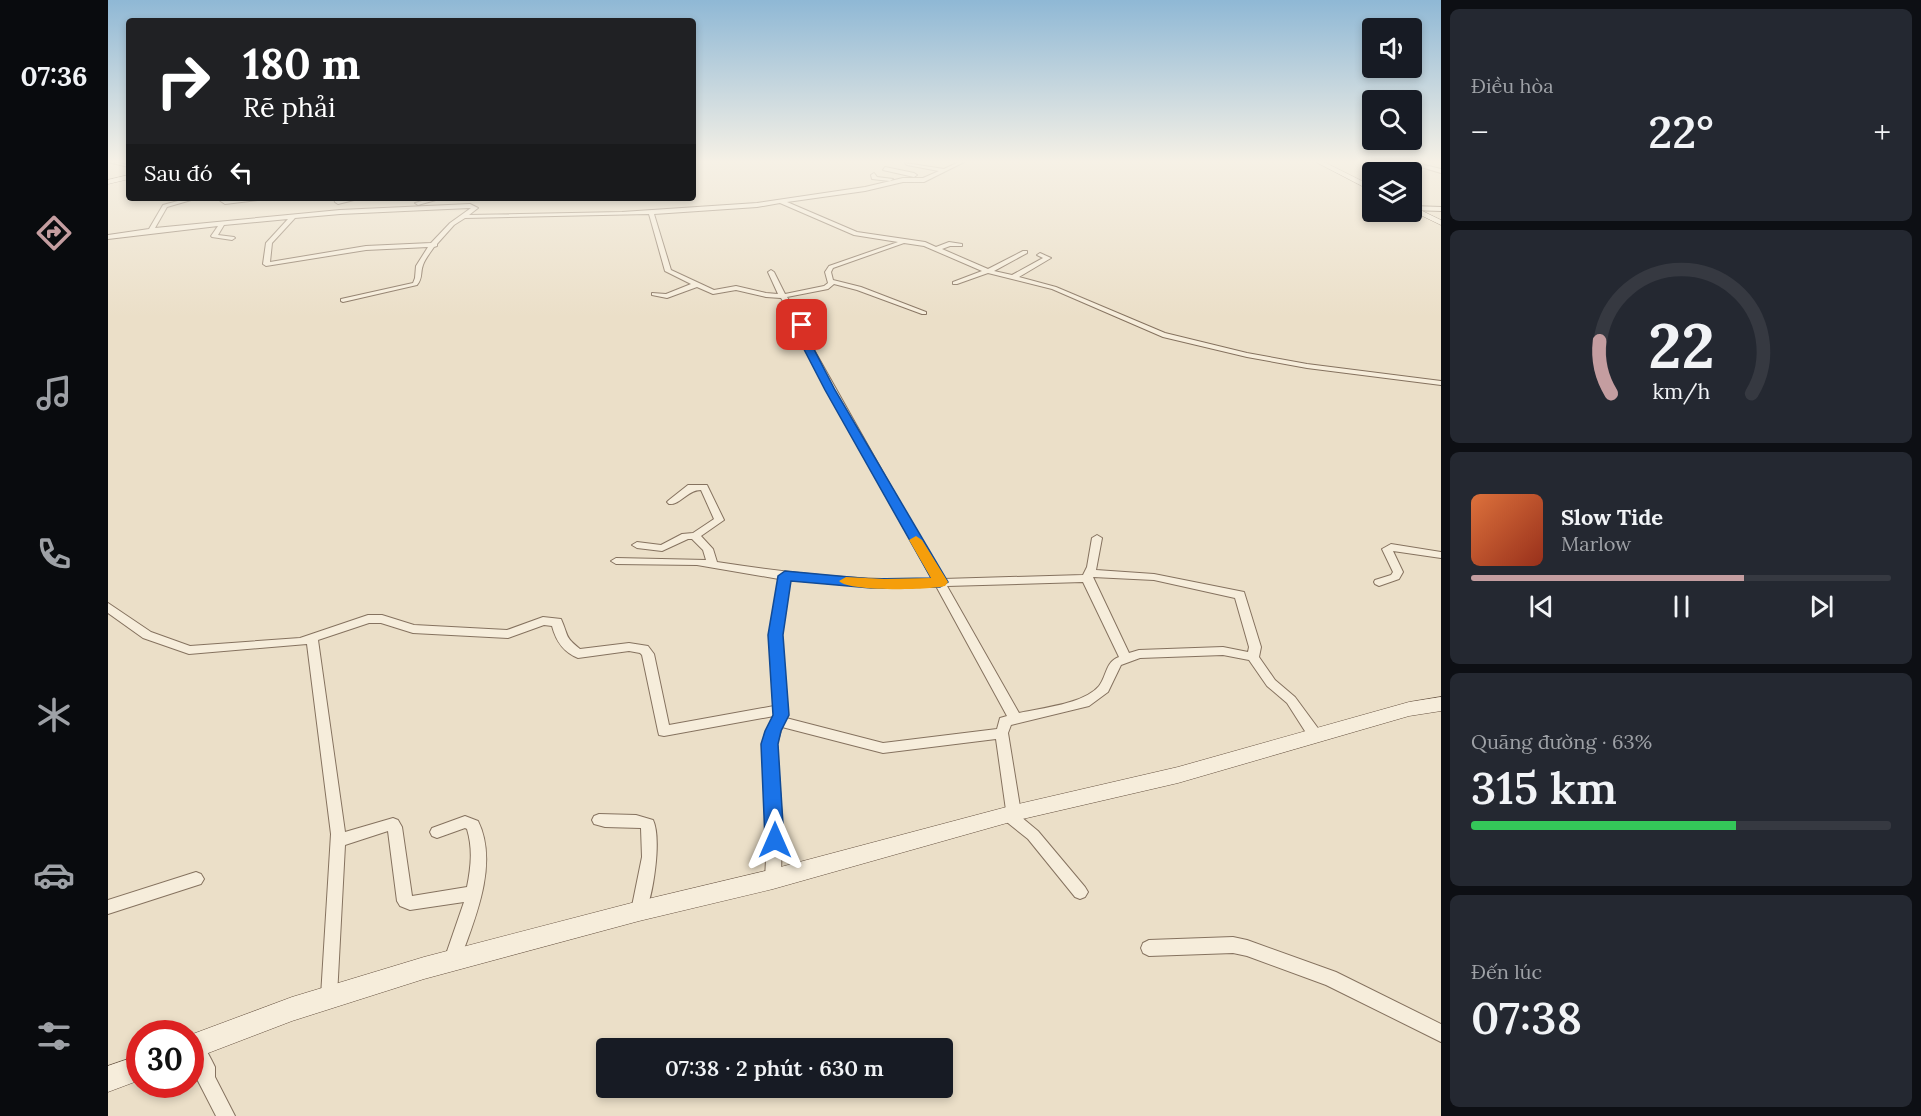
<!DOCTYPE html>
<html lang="vi">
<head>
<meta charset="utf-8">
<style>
  :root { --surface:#171b24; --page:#242831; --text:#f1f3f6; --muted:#9ea1a6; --line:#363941; --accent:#c49da0 }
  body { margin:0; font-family:Lora,serif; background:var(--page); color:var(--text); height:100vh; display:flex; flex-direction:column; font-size:22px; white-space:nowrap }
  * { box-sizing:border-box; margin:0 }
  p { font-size:20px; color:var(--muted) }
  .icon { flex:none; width:33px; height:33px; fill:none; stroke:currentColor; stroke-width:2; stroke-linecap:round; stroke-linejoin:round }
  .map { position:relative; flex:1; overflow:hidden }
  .details { display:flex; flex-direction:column; gap:9px; padding:9px; background:#0d0f14; width:480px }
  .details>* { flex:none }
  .hud { position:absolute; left:18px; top:18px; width:570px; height:183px; border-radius:6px; box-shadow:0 3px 9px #0003; background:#202124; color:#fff; overflow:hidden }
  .tools { position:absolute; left:1254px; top:18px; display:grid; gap:12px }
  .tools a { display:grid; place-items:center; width:60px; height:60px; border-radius:6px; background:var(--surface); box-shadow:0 3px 9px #0003; font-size:30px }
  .speed { position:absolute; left:18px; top:1020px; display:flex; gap:12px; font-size:30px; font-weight:700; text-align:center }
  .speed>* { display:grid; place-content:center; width:78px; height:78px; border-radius:50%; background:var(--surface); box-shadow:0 3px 9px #0003; line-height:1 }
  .speed .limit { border:9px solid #d22; background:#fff; color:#111 }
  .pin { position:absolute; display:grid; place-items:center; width:51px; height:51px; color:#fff; margin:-26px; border-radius:12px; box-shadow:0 3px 9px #0006 }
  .me { position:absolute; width:66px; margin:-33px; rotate:0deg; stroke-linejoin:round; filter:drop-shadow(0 0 4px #0008) }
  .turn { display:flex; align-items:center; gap:21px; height:126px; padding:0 18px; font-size:27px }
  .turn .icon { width:78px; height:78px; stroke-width:2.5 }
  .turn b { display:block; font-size:42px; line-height:51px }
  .then { display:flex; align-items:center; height:57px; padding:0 18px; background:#0003; gap:12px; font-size:22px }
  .big { font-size:45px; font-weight:600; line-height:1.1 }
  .details .card { flex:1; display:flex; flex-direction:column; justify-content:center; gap:9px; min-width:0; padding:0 21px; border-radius:9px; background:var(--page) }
  .details .dial { align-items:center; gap:0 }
  .dial svg { height:156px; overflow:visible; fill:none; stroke:var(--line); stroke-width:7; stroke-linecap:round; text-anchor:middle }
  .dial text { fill:var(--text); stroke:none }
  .song { display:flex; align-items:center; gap:18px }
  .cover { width:72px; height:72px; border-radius:9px; background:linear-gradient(135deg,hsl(20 70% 55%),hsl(10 70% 35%)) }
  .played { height:6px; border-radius:3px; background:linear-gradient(90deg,var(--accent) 65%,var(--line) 65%) }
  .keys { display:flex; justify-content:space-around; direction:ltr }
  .heat { display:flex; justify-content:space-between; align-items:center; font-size:33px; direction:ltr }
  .charge { height:9px; border-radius:4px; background:linear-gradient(90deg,#34c759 63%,var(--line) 0) }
  .trip { position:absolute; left:488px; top:1038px; width:357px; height:60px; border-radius:6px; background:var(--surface); box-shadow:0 3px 9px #0003; font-weight:600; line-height:60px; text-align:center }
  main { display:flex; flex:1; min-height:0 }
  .tab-bar { display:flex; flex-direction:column; width:108px; justify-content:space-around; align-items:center; background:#090b0e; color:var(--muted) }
  .tab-bar .icon { width:42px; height:42px }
  .tab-bar .on { color:var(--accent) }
  .tab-bar b { font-size:27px; color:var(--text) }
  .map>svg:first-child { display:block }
</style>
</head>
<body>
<main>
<nav class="tab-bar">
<b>07:36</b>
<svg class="icon on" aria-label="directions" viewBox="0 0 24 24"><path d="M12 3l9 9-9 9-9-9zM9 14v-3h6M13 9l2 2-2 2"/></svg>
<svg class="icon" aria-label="music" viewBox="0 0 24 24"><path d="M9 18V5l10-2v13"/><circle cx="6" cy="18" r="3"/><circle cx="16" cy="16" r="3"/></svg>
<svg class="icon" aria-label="phone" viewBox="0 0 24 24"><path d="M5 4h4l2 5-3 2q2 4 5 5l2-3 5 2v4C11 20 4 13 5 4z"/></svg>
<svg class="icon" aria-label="climate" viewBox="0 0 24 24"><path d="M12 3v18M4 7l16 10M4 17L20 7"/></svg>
<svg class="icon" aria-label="car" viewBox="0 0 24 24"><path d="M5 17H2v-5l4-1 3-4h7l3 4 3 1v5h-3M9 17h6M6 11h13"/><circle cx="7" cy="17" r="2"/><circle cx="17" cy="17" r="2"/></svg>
<svg class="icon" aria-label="filters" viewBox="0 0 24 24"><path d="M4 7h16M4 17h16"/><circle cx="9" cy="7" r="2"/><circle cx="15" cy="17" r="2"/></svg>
</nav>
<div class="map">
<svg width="1333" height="1116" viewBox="0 0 1333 1116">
  <rect width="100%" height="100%" fill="#ebdfc8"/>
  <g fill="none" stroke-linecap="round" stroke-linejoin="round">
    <g stroke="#85725f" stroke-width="2">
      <path id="street" d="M 0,161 L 21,165 L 21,167 L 0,162 Z
        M 853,161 L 858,161 L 816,182 L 795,182 L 757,191 L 679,202 L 749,232 L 817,242 L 828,247 L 841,242 L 854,244 L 854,246 L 842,246 L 834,249 L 880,269 L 915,251 L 919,251 L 919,253 L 886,271 L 904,275 L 935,258 L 929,255 L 932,253 L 943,258 L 911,277 L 948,287 L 1057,333 L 1139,353 L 1199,364 L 1333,381 L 1333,385 L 1199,368 L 1139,357 L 1055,337 L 944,289 L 880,273 L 849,284 L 845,284 L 845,282 L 874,271 L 816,246 L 796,243 L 725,268 L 723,272 L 725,280 L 753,287 L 818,312 L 818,314 L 814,314 L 749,290 L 726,284 L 720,289 L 679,297 L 698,325 L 696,332 L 835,579 L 975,575 L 979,567 L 984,538 L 989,535 L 994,538 L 988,570 L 1046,574 L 1136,592 L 1153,647 L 1151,657 L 1167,680 L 1187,697 L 1212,731 L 1213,735 L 1212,739 L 1207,740 L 1202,739 L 1179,703 L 1159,686 L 1141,660 L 1115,655 L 1032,658 L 1013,665 L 1000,692 L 981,706 L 903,725 L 900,733 L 913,813 L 912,816 L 930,831 L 977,887 L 980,892 L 977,897 L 972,899 L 967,897 L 920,839 L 895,819 L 893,815 L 895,811 L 898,810 L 888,739 L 775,753 L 674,727 L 669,744 L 674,821 L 673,879 L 670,884 L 665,886 L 660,884 L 657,879 L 660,821 L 655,744 L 659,731 L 666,716 L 556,736 L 551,735 L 550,731 L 534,655 L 532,653 L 521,651 L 470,658 C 455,652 448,641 444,626 L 436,625 L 400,638 L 305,633 L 273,623 L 261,623 L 210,640 L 237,832 L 285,818 L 290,820 L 294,827 L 304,896 L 359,887 C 363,867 365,849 359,829 L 357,828 L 329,838 L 324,836 L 322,832 L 324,828 L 357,816 L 370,821 C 391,863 367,919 352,960 L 350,966 L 344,968 L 338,966 L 336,960 L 356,902 L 302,910 L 292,906 L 289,901 L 280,831 L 237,845 L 229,996 L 227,1002 L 221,1004 L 215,1002 L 213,996 L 223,834 L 199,644 L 81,654 L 35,638 L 0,613 L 0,603 L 43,632 L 82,646 L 192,638 L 260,615 L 274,615 L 306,625 L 399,630 L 435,617 L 453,619 C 461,637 456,636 472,649 L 521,643 L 540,646 L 546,654 L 561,725 L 666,706 L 662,635 L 671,579 L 589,565 L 508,564 L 503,561 L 508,558 L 598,560 L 595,550 L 584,539 L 580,539 L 554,551 L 529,548 L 524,545 L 529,542 L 553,545 L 574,534 L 585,533 L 606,519 L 593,490 C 579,490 573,505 561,504 L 559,502 L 561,500 L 580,485 L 599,485 L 616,520 L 593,536 L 605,549 L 609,562 C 681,573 751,581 824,579 L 688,332 L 690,325 L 673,298 L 658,297 L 628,290 L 605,294 L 589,287 L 559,298 L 544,295 L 544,293 L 558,294 L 583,284 L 557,271 L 541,214 L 357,218 L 346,225 L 329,244 L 329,246 L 326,247 C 322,253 317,259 315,265 C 312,273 315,278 309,285 L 235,302 L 233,301 L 233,299 L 305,283 L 307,278 L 308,266 L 320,247 L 258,250 L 158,266 L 155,264 L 158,243 L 180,219 L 116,225 L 110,235 L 126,237 L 127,238 L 124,240 L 104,237 L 103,236 L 110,226 L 0,239 L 0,235 L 41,229 L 55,205 L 81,198 L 90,198 L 59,207 L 47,228 L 232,210 L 362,204 L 370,208 L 361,215 L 514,212 L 649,203 L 757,187 L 795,178 L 815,178 L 831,171 L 799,165 L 797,163 L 836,169 ZM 672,203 L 746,235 L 790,242 L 721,266 L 717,272 L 720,283 L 716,286 L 677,294 L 666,272 L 663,270 L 660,272 L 670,294 L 658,293 L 628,286 L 606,290 L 563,270 L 546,214 L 649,207 ZM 361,208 L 363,208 L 342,223 L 323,243 L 258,246 L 162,262 L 164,243 L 187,218 L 232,214 ZM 985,577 L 1046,580 L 1127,598 L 1141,647 L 1140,652 L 1115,647 L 1031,650 L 1021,653 ZM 682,580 L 776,588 L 828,586 L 899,716 L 892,718 L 889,729 L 775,743 L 678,718 L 679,710 L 674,635 ZM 975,582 L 1011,657 C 997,662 999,676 991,686 C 976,704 933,708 911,713 L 839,586 Z
        M 1293,161 L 1300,161 L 1333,169 L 1333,173 Z
        M 777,167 L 806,173 L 809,175 L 806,177 L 775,170 Z
        M 766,173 L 769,177 L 785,179 L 782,181 L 764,179 L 763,175 Z
        M 108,198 L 115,198 L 118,200 L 166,198 L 117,204 Z
        M 226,198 L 232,198 L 232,200 L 254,198 L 230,204 L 227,202 Z
        M 325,198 L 335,198 L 310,205 L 307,203 Z
        M 1304,206 L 1333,207 L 1333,211 L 1304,210 Z
        M 1283,544 L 1333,552 L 1333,558 L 1285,551 L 1295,572 L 1291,579 L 1271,586 L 1267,584 L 1266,582 L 1267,580 L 1283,575 L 1285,572 L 1274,549 Z
        M 491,814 L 528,815 L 545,820 C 554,839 545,897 536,916 L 531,918 L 526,916 L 523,911 L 534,857 L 533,828 L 497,827 L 486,824 L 484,820 L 486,816 Z
        M 88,872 L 93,874 L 96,879 L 93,884 L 0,914 L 0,900 Z
        M 1125,937 L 1139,940 L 1228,972 L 1333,1024 L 1333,1042 L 1218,985 L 1139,956 L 1125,953 L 1041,956 L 1035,953 L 1033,948 L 1035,943 L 1041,940 Z
        M 87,1037 L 93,1040 L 104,1061 L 107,1067 L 107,1077 L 127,1116 L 108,1116 L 89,1079 L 89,1068 L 82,1055 L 82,1039 Z"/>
    </g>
    <g stroke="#675342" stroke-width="1">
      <path id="secondary" d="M 1206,161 L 1214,161 L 1264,186 L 1264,191 Z
        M 21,175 L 21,179 L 0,184 L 0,180 Z
        M 1304,206 L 1333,220 L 1333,225 L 1304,211 Z
        M 1333,697 L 1333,711 L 1301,716 L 1070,783 L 906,821 L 665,889 L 531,921 L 316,979 L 184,1021 L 82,1060 L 82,1035 L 184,997 L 316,957 L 531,901 L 665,869 L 906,805 L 1070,767 L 1301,702 Z
        M 32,1055 L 32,1080 L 0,1092 L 0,1066 Z"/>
    </g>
    <use href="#street" fill="#f6eddb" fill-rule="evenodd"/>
    <use href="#secondary" fill="#f6eddb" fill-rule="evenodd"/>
  </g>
  <linearGradient id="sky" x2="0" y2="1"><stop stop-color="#8fb8d5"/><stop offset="0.51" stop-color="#f6f1e6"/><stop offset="1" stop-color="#f6f1e6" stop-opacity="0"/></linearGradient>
  <rect width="1333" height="317" fill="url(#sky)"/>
  <path fill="#1a73e8" stroke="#114b97" stroke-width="1.5" d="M 691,323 L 699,325 L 697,332 L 727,390 L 840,582 L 832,587 L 763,588 L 683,581 L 675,635 L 681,715 L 673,731 L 670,744 L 676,840 L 673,846 L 667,848 L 660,846 L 657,840 L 653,744 L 657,731 L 665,715 L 660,635 L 670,576 L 677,571 L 763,579 L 823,578 L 717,390 L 687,332 Z"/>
  <path fill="#f59e0b" d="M 808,536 L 814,540 L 840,582 L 837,586 C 822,590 740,592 731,581 L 738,577 L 776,579 L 823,578 L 801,540 Z"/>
</svg>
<div class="tools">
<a><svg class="icon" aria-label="sound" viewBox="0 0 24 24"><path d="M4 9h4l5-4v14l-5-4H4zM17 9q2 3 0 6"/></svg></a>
<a><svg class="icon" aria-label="search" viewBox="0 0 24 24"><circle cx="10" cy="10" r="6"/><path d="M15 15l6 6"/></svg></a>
<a><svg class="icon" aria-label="layers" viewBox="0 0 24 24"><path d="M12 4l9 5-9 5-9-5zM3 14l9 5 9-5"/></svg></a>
</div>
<div class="speed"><div class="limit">30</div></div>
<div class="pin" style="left:694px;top:325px;background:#d93025"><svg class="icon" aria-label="arrive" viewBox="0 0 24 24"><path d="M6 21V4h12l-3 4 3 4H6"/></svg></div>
<svg class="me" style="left:667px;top:840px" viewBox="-20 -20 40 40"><path d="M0-17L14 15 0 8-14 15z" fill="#1a73e8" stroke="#fff" stroke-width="4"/></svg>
<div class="trip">07:38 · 2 phút · 630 m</div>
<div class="hud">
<div class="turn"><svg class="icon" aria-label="right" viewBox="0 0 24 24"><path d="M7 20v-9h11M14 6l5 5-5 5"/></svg><div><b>180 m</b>Rẽ phải</div></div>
<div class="then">Sau đó<svg class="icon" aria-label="left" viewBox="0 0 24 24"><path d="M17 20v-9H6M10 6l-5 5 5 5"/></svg></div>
</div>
</div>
<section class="details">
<div class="card"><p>Điều hòa</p>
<div class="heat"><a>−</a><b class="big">22°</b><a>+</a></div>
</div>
<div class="card dial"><svg viewBox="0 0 100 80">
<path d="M14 69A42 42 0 1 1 86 69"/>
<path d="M14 69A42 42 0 0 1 8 42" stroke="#c49da0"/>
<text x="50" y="56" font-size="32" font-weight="700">22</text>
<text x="50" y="72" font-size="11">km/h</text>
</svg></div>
<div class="card">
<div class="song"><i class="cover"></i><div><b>Slow Tide</b><p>Marlow</p></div></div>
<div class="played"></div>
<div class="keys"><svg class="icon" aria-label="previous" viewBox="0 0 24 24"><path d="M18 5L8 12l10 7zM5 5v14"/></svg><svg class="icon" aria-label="pause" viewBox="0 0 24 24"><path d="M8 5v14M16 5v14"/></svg><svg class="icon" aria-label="next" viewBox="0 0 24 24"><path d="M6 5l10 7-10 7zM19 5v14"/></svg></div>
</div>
<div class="card"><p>Quãng đường · 63%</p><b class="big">315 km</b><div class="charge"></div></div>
<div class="card"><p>Đến lúc</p><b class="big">07:38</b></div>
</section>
</main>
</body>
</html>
